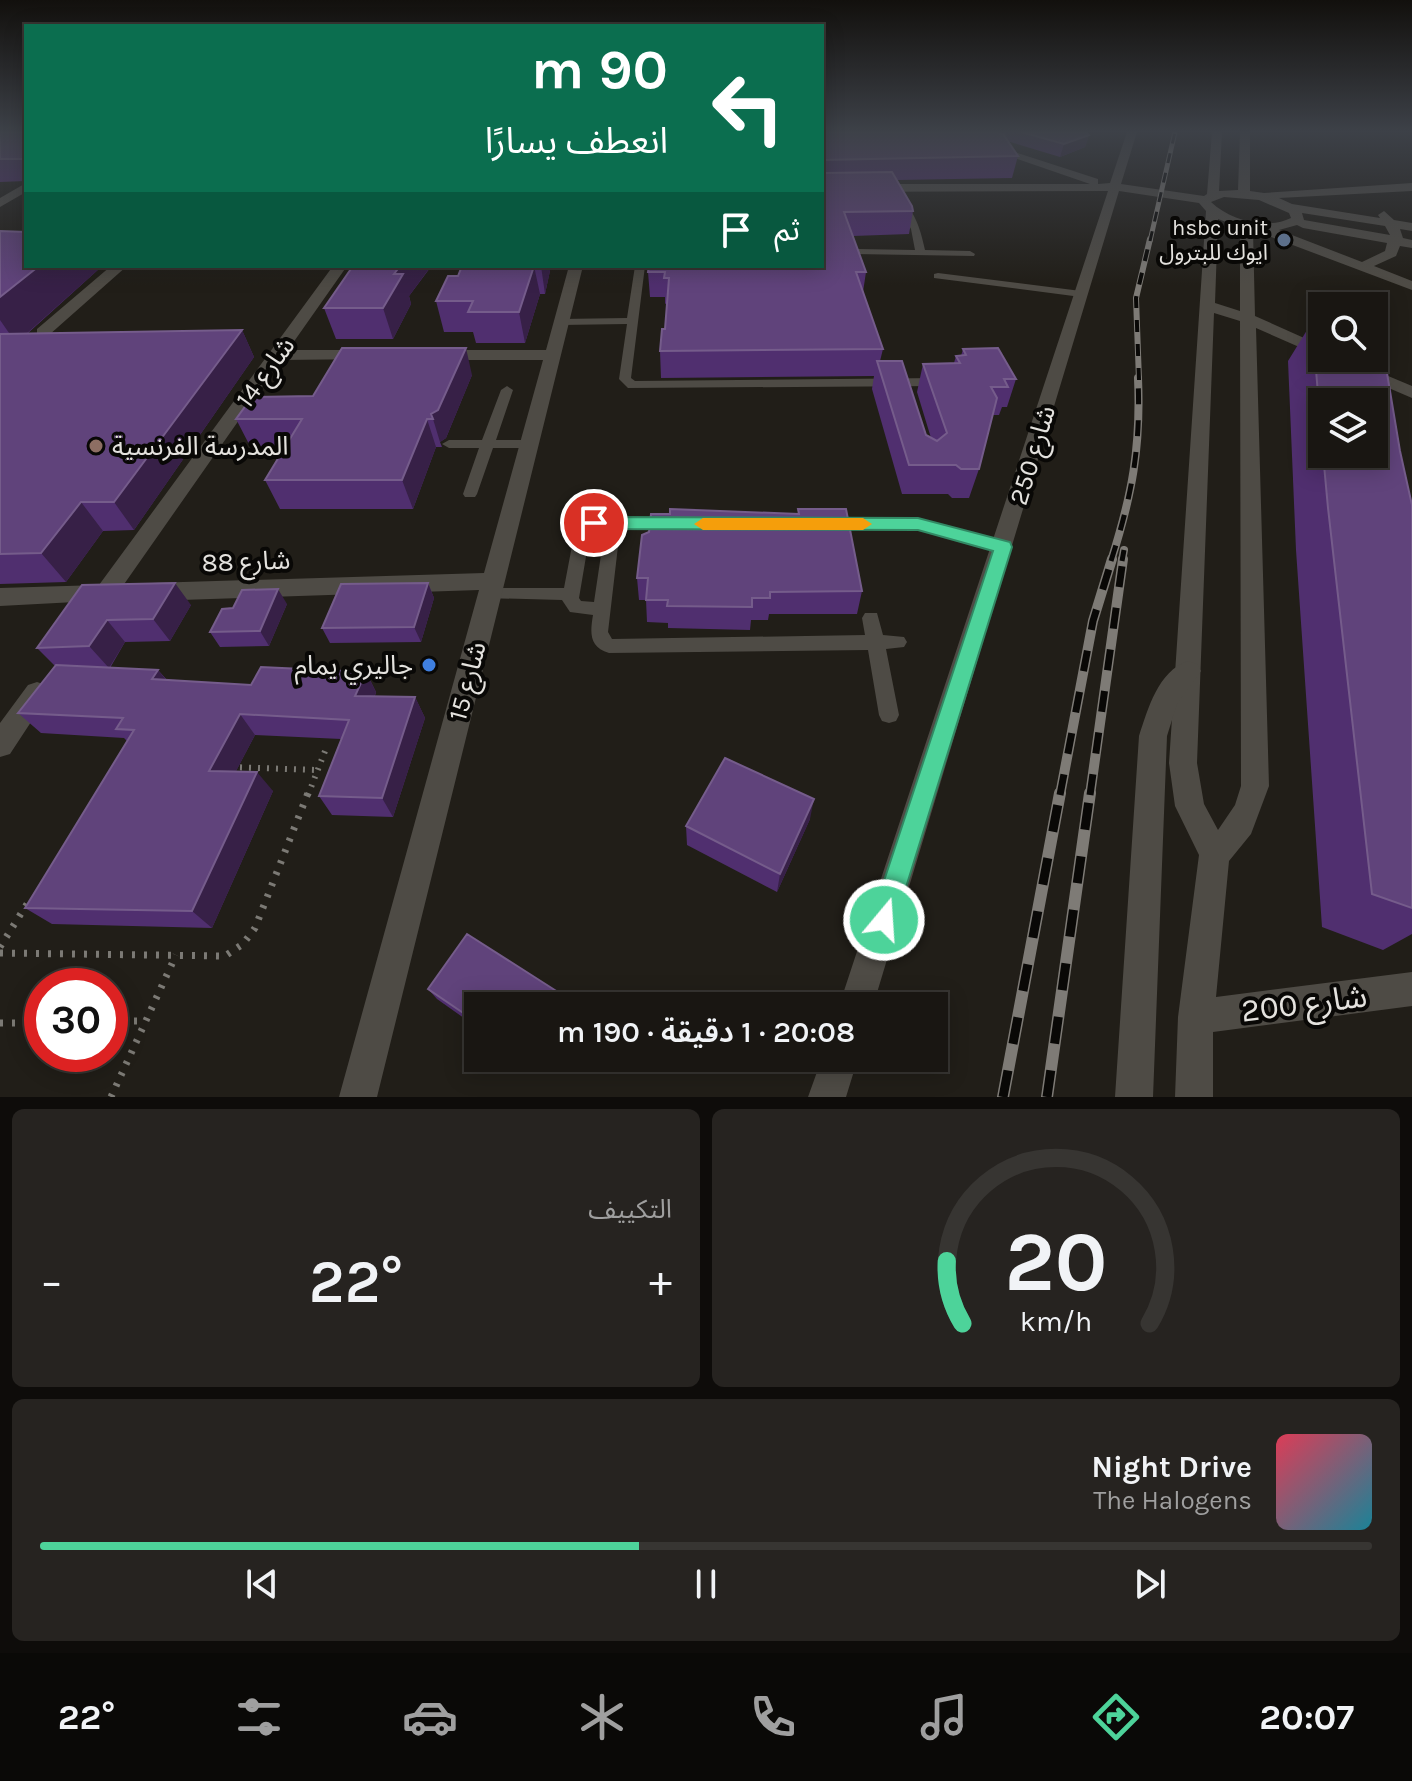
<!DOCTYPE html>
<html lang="ar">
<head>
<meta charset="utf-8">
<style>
  :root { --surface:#191612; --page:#262320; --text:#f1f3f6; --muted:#9f9f9f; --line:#373532; --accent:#4dd39a }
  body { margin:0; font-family:Karla,"Noto Sans Arabic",sans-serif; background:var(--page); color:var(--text); direction:rtl; height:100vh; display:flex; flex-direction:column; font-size:30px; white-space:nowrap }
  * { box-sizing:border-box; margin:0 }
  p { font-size:26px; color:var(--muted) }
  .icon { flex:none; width:44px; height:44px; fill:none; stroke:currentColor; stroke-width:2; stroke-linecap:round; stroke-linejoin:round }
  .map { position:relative; height:1097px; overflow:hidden; direction:ltr }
  .details { display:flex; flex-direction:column; gap:12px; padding:12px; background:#0e0c0a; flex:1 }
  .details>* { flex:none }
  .top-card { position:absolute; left:24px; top:24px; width:800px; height:244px; border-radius:0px; box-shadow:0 4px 20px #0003,0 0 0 2px var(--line); direction:rtl; background:#0b6e4f; color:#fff; overflow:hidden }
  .fabs { position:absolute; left:1308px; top:292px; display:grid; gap:16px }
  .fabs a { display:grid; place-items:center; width:80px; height:80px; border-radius:0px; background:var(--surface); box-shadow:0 4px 20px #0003,0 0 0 2px var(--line); font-size:40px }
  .speed { position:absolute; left:24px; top:968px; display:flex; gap:16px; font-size:40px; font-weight:700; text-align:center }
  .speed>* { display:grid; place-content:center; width:104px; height:104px; border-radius:50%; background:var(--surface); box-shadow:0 4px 20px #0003,0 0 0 2px var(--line); line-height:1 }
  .speed .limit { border:12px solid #d22; background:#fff; color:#111 }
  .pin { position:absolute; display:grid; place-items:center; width:68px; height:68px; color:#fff; margin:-34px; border:4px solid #fff; border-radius:50%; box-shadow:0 2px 8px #0007 }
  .me { position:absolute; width:88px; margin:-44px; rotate:18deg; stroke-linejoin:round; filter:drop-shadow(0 0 6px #0008) }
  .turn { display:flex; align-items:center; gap:28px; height:168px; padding:0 24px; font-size:36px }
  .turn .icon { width:104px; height:104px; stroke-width:2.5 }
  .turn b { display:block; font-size:56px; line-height:68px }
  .then { display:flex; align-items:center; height:76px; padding:0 24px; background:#0003; gap:16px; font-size:30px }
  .big { font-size:60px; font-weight:600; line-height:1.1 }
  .details .card { flex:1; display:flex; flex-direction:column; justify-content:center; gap:12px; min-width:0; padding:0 28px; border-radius:12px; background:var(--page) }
  .details .dial { align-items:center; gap:0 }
  .dial svg { height:208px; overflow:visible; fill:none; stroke:var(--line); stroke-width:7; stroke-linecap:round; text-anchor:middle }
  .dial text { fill:var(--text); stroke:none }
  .song { display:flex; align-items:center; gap:24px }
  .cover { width:96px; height:96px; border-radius:12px; background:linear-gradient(135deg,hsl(350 70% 55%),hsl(190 70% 35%)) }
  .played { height:8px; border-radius:4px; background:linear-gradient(90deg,var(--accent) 45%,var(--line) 45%) }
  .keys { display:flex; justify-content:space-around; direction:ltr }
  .heat { display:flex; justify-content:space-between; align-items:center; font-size:44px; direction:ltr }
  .details .tiles { flex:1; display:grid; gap:12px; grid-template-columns:1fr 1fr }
  .card:last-child { grid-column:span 2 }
  .trip { position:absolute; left:464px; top:992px; width:484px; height:80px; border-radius:0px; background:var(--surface); box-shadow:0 4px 20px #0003,0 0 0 2px var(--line); font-weight:600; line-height:80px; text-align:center; direction:rtl }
  .menu { display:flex; height:128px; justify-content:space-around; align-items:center; background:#0a0907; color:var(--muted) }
  .menu .icon { width:56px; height:56px }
  .menu .current { color:var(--accent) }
  .menu b { font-size:36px; color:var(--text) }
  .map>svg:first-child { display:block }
</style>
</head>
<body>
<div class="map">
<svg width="1412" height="1097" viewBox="0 0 1412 1097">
  <rect width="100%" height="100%" fill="#211e18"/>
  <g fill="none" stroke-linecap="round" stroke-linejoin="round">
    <path stroke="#7c7a75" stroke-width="6" stroke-dasharray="2 7" stroke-linecap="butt" d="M 231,767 L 317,770
      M 308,795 L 327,746"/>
    <path stroke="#7c7a75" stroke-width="7" stroke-dasharray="3 9" stroke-linecap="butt" d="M 0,947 L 27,904
      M 0,953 L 225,956 L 243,944 L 255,928 L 308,793
      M 110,1021 L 146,1021
      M 0,1023 L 42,1023
      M 111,1097 L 176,955"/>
    <path fill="#4e4b45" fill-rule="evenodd" d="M 901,200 C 916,212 921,232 925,250 L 970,251 L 975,254 L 974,256 L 854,254 L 854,250 L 858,249 L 915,250 L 911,229 L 897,203 Z
      M 635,266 L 645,266 L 631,378 L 635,381 L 938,378 L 944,382 L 938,386 L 628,388 L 619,379 L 627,324 L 561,325 L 555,322 L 561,319 L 627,318 Z
      M 938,273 L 1081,291 L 1086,294 L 1081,297 L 934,278 L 934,274 Z
      M 507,386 L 513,390 L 496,440 L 529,440 L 536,444 L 529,448 L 493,448 L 477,494 L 475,497 L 465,497 L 463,494 L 479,448 L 449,448 L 442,444 L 449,440 L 482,440 L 501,390 Z
      M 594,518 L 669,519 L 677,524 L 669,529 L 620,529 L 608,632 L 612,639 L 865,635 L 862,618 L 865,613 L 877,613 L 883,635 L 904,637 L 907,642 L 904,647 L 886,649 L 899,715 L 896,721 L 889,723 L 882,721 L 879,715 L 868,650 L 609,653 C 589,647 590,633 593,615 L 570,612 L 562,600 L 484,598 L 482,594 L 484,590 L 490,588 L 564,588 L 575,530 ZM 597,528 L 605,528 L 594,602 L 581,601 L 579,598 L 590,533 Z
      M 828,519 L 918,519 L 1009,543 L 1011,547 L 1003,553 L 918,529 L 823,528 L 820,524 L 823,520 Z"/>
    <path fill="#4e4b45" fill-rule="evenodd" d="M 939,132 L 953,132 L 1098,179 L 1098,184 L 1110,183 L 1127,132 L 1137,132 L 1121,184 L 1204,196 L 1207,194 L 1212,132 L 1222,132 L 1219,191 L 1238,190 L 1240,132 L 1250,132 L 1250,191 L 1264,193 L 1412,183 L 1412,191 L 1279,198 L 1292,204 L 1380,218 L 1378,215 L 1384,211 L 1394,220 L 1412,223 L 1412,231 L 1400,229 L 1403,238 L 1412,240 L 1412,248 L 1400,246 L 1396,256 L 1374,266 L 1412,281 L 1412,290 L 1253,230 L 1255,316 L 1322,346 L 1322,357 L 1256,328 L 1269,786 L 1251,834 L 1229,861 L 1216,997 L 1412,972 L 1412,1006 L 1213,1032 L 1213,1097 L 1175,1097 L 1178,1017 L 1199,855 L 1175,806 L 1169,763 L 1206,211 L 1199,203 L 1119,191 L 873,1006 L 839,1006 L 1108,191 L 822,192 L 822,184 L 1090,184 ZM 1224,197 L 1259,200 L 1289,213 L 1291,218 C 1266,230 1231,221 1211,202 ZM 1302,213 L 1385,226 L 1390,235 L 1304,220 ZM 1218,219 L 1240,227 L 1240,311 L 1215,303 ZM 1297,225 L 1303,228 L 1387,243 L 1385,251 L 1362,262 L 1279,230 ZM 1214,313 L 1240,321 L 1241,786 L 1235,805 L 1218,830 L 1204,804 L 1197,763 Z
      M 26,183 L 26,192 L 0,207 L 0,198 Z
      M 111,266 L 127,266 L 49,335 L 37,335 L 37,329 Z
      M 333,266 L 347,266 L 288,350 L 367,350 L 375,355 L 373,359 L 281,360 L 113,600 L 0,606 L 0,588 L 99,585 Z
      M 569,266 L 583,266 L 377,1097 L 339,1097 L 479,590 L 151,601 L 143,598 L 139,592 L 143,586 L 151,583 L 484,573 L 543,360 L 438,360 L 430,355 L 438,350 L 546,350 Z
      M 1362,365 L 1412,386 L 1412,398 L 1356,374 L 1356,366 Z
      M 37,682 L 46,685 L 50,693 L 10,754 L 0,757 L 0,723 L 28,685 Z
      M 822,1058 L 858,1058 L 846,1097 L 808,1097 Z"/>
    <path fill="#4e4b45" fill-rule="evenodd" d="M 1188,661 L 1197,664 L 1201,671 L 1177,704 L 1167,736 L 1153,1097 L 1115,1097 L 1139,736 C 1148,709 1158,671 1188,661 Z"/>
    <g stroke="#7e7b76" stroke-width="5">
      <path id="rail-far4" d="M 1150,241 L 1175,132"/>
    </g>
    <g stroke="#7e7b76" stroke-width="6">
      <path id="rail-far3" d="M 1139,380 L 1136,298 L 1150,239"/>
    </g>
    <g stroke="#7e7b76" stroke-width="8">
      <path id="rail-far2" d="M 1111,561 C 1132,495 1141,448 1138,378
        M 1122,561 L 1124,550"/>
    </g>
    <g stroke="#7e7b76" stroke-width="10">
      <path id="rail-far1" d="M 1060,795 L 1093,621 L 1112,559
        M 1090,795 L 1123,559"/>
    </g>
    <g stroke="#7e7b76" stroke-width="12">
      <path id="rail" d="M 1003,1097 L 1060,793
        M 1047,1097 L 1090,793"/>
    </g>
    <use href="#rail-far4" stroke="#090806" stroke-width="3" stroke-dasharray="10" stroke-linecap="butt"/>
    <use href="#rail-far3" stroke="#090806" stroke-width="4" stroke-dasharray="12" stroke-linecap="butt"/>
    <use href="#rail-far2" stroke="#090806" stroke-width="5" stroke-dasharray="16" stroke-linecap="butt"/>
    <use href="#rail-far1" stroke="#090806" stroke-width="7" stroke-dasharray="21" stroke-linecap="butt"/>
    <use href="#rail" stroke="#090806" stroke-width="9" stroke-dasharray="27" stroke-linecap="butt"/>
  </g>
  <path fill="#502f6f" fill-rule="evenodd" d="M 0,132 L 26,132 L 26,181 L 0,182 Z
    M 822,132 L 1086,132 L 1089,135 L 1085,147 L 1060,157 L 1007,141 L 1018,156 L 1012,178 L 897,180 L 913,211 L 909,234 L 853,236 L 866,272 L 863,292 L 883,349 L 880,361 L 926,435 L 931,438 L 917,392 L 923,364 L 954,363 L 956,356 L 961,356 L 963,349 L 1016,379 L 1007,407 L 1002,407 L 999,415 L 992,415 L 979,469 L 969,498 L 952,498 L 948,494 L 902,494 L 872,389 L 874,376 L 661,378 L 660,351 L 665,329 L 667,303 L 665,304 L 665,297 L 650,297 L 648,272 Z
    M 0,231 L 100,268 L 27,334 L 242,330 L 254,357 L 134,530 L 103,531 L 66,582 L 0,584 Z
    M 462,266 L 551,266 L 545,294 L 540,294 L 525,343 L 476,343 L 473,332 L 444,332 L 436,301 L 458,276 Z
    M 430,268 L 409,296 L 411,304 L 393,339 L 336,339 L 324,308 Z
    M 1312,322 L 1400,451 L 1412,505 L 1412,934 L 1383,950 L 1322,927 L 1296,550 L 1288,361 ZM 1322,402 L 1374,454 L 1322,454 Z
    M 472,375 L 446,438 L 440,442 L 442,447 L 436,447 L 413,509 L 280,509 L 265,480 L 285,448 L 251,448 L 236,419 L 313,396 Z
    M 798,509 L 862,591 L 857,614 L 769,614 L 768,620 L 751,620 L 750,630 L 668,628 L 668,623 L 647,622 L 646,600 L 639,600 L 637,578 L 798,514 Z
    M 428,583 L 434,598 L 421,642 L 330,643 L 322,628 Z
    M 82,585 L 191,605 L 170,641 L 125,642 L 110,668 L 158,670 L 167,680 L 251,685 L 366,672 L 376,692 L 375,696 L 415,697 L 425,718 L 393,817 L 332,815 L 319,796 L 341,739 L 255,735 L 236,771 L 273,791 L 212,928 L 52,924 L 25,908 L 127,741 L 124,738 L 41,733 L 18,713 L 55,666 L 37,648 Z
    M 287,604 L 269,646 L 220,647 L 210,632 Z
    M 810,819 L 777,892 L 687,845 L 686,826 Z
    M 428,989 L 566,1004 L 478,1006 L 478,1028 L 437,999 Z"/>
  <path fill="#372047" d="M 1089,135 L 1085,147 L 1060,157 L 1064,144 Z
    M 39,266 L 99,266 L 100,268 L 16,343 L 0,320 L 0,297 Z
    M 400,266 L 431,266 L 409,296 L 411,304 L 393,339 L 383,308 L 394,274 Z
    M 534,266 L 540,294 L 525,343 L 519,312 Z
    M 541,266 L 551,266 L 545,294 Z
    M 242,330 L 254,357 L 134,530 L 114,502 Z
    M 466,348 L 472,375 L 446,438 L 440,442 L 433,419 L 431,414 Z
    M 427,419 L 436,447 L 413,509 L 402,480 Z
    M 81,502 L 103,531 L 66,582 L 41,553 Z
    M 175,583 L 191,605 L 170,641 L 153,619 Z
    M 428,583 L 434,598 L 421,642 L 414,627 Z
    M 278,589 L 287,604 L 269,646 L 260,631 Z
    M 107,620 L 125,642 L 109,668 L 89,646 Z
    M 158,670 L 175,691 L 152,679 Z
    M 366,672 L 376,692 L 366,717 L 355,696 Z
    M 415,697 L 425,718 L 393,817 L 382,798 Z
    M 240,714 L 255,735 L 226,790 L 209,771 Z
    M 257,772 L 273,791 L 212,928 L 192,911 Z
    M 814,799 L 810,819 L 777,892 L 780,874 Z
    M 561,994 L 566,1004 L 564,1006 L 554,1006 Z"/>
  <path fill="#60437b" stroke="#755c8b" stroke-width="2" d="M 0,132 L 26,132 L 26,159 L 0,159 Z
    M 822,132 L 995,132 L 1003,134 L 1018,156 L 822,160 L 824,173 L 892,172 L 912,206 L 913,211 L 844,212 L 866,272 L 856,272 L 883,349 L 660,351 L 662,329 L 665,329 L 669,278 L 664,278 L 665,272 L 648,272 L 649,266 L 822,266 Z
    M 1021,132 L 1086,132 L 1089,135 L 1064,144 Z
    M 0,231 L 26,232 L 26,266 L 39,266 L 0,297 Z
    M 353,266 L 400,266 L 394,274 L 403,274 L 383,308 L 324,308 Z
    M 462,266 L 534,266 L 519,312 L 468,312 L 473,301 L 436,301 L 448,276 L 458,276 Z
    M 1312,322 L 1322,325 L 1322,358 L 1374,358 L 1374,335 L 1381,337 L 1400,451 L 1412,505 L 1412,908 L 1372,894 L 1328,508 L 1323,454 L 1374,454 L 1374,402 L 1322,402 L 1322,442 Z
    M 242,330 L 114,502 L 81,502 L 41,553 L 0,554 L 0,334 Z
    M 342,348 L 466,348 L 438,410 L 431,414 L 433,419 L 427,419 L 402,480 L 265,480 L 302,419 L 236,419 L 252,397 L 313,396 Z
    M 998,348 L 1016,379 L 1004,379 L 1008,387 L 991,387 L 997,398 L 979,469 L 961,469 L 956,465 L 909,465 L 877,361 L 902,361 L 926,435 L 937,441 L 947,433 L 923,364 L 960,363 L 956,356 L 966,355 L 963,349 Z
    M 670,509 L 799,514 L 798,509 L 846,509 L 862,591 L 770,592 L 770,598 L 752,598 L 752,607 L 667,606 L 668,600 L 646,600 L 648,578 L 637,578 L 642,535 L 649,532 L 651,514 L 670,514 Z
    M 175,583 L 153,619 L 107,620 L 89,646 L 37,648 L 82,585 Z
    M 428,583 L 414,627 L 322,628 L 341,584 Z
    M 278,589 L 260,631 L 210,632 L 222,609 L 233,608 L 242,590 Z
    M 56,665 L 158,670 L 152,679 L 251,685 L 261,667 L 366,672 L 355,696 L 415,697 L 382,798 L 319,796 L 349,720 L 240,714 L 209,771 L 257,772 L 192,911 L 25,908 L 134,730 L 116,729 L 123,718 L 18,713 Z
    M 725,758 L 814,799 L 780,874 L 686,826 Z
    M 467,934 L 561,994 L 554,1006 L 478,1006 L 478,1023 L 428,989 Z"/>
  <linearGradient id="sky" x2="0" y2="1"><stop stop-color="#12100d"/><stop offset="0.46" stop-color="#3d4148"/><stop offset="1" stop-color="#3d4148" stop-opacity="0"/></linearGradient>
  <rect width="1412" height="285" fill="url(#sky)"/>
  <path fill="#4dd39a" stroke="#328964" stroke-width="2" d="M 594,517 L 918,518 L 1010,542 L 1012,547 L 893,929 L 884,933 L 875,929 L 871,920 L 993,551 L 918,530 L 594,529 L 585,523 Z"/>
  <path fill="#f59e0b" d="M 703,518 L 863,518 L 872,524 L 863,530 L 703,530 L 694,524 Z"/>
  <circle fill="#5c6f8a" stroke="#090806" stroke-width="3" cx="1284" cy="240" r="8"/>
  <circle fill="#8d6e63" stroke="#090806" stroke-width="3" cx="96" cy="446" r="8"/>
  <circle fill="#3f7fe0" stroke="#090806" stroke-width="3" cx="429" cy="665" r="8"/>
  <g text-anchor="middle" stroke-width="8" stroke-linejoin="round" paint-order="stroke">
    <g font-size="22" fill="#e4e2de" stroke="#090806" text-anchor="end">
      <text x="1268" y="235">hsbc unit<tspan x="1268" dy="25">ايوك للبترول</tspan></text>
    </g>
    <g font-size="26" fill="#e4e2de" stroke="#090806">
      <text transform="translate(265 372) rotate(-54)" y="9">شارع 14</text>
      <text transform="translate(1032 455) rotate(-73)" y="9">شارع 250</text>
      <text transform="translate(246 561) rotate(-2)" y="9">شارع 88</text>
      <text transform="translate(467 681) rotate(-75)" y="9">شارع 15</text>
    </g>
    <g font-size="26" fill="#e4e2de" stroke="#090806" text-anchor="start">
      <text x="112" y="455">المدرسة الفرنسية</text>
      <text x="413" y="674" text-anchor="end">جاليري يمام</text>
    </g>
    <g font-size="32" fill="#e4e2de" stroke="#090806">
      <text transform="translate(1304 1003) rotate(-7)" y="11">شارع 200</text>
    </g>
  </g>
</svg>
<div class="fabs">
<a><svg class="icon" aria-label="search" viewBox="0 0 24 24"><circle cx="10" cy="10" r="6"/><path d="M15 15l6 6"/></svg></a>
<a><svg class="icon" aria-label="layers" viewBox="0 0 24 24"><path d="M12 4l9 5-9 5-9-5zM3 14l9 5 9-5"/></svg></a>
</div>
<div class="speed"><div class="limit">30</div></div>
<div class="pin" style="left:594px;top:523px;background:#d93025"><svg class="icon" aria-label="arrive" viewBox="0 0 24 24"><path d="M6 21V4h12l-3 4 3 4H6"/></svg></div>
<svg class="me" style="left:884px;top:920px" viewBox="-20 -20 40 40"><circle r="17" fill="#4dd39a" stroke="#fff" stroke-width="3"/><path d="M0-11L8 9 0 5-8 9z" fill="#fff"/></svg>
<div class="trip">20:08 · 1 دقيقة · 190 m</div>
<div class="top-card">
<div class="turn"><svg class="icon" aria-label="left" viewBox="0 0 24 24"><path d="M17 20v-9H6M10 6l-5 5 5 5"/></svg><div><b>90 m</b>انعطف يسارًا</div></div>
<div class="then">ثم<svg class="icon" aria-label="arrive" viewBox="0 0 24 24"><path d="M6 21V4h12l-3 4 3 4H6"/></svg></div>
</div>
</div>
<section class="details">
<div class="tiles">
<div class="card dial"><svg viewBox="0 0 100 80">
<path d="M14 69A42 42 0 1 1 86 69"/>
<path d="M14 69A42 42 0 0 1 8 45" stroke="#4dd39a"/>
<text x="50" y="56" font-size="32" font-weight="700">20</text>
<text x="50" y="72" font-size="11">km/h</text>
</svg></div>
<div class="card"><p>التكييف</p>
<div class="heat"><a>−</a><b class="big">22°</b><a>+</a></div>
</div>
<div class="card">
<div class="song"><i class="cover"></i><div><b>Night Drive</b><p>The Halogens</p></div></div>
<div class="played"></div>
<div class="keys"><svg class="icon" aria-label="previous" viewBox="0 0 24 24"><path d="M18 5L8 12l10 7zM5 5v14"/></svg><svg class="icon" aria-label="pause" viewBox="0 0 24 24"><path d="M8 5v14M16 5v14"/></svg><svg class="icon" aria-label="next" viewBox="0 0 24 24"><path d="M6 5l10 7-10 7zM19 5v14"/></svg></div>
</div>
</div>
</section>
<nav class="menu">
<b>20:07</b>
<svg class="icon current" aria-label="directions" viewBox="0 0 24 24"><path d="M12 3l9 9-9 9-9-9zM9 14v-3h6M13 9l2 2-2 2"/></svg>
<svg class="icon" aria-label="music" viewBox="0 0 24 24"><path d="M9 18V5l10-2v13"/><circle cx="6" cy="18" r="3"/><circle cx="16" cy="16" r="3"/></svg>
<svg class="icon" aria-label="phone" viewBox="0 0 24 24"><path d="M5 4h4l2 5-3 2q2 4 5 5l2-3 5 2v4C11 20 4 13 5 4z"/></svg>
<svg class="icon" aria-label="climate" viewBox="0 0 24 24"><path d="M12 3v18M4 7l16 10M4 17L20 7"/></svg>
<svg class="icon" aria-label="car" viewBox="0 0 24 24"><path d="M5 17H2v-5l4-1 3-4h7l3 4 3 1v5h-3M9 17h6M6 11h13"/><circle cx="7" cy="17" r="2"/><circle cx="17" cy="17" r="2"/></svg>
<svg class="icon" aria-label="filters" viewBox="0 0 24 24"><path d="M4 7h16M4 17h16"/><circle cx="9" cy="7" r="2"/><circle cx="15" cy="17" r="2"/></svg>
<b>22°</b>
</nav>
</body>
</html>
